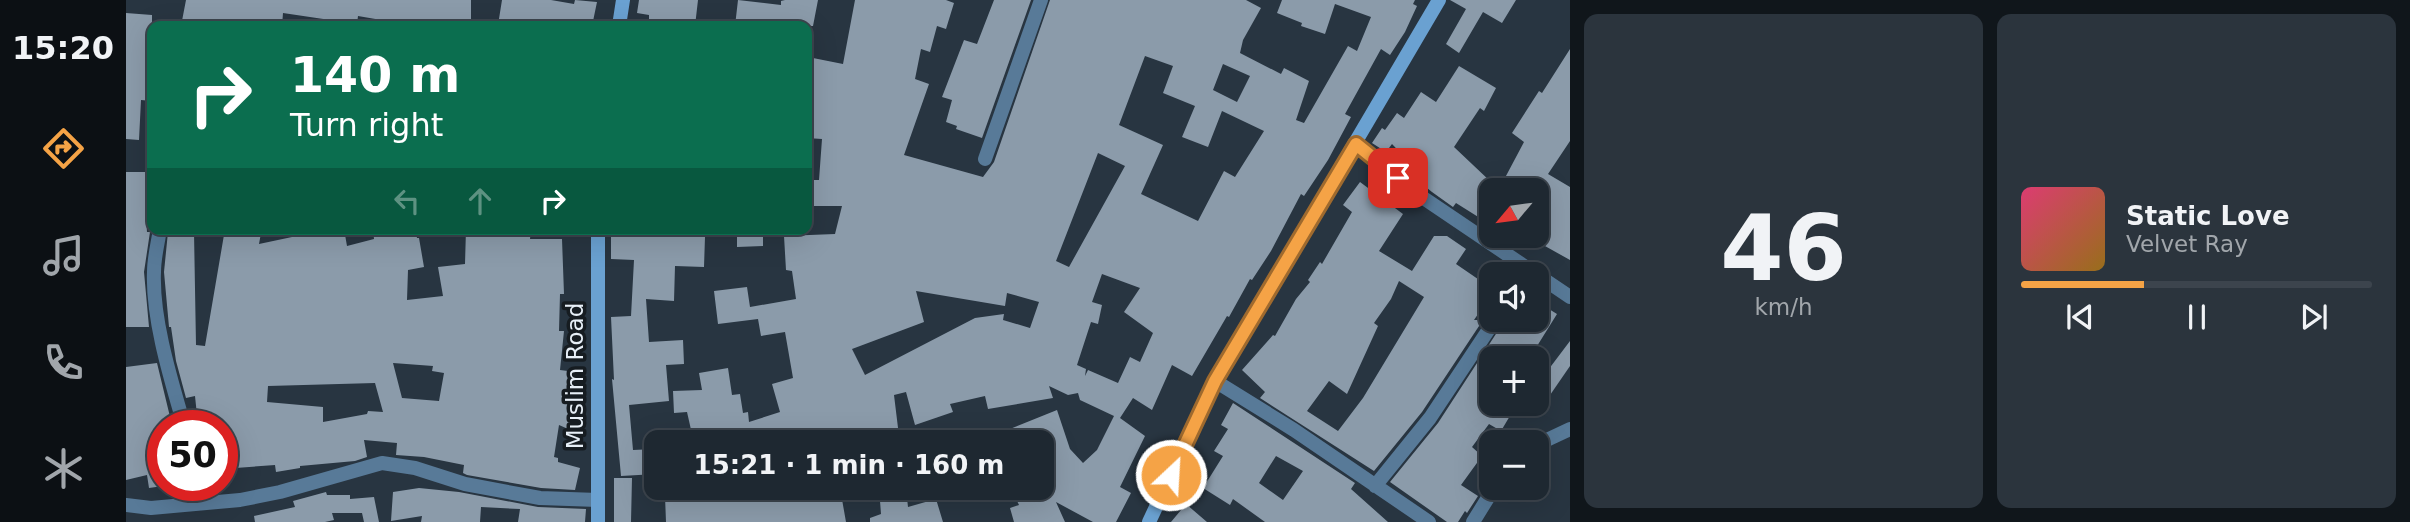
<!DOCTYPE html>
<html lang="en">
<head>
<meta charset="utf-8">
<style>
  :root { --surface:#1e2831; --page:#2b343d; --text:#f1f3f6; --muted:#a1a6ab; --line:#3c444d; --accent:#f5a346 }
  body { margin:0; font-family:"DejaVu Sans",sans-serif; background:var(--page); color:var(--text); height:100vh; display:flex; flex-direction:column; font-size:26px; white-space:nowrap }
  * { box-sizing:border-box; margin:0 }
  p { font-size:23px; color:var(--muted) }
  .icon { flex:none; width:38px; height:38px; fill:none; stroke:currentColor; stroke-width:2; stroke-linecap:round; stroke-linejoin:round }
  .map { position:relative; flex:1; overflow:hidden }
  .sheet { display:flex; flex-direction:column; gap:14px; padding:14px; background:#10161b; width:840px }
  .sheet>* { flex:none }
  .top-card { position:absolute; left:21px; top:21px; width:665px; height:214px; border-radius:14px; box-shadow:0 7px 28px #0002,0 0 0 2px var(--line); background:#0b6e4f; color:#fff; overflow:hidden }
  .needle { width:46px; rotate:241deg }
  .buttons { position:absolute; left:1353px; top:178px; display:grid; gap:14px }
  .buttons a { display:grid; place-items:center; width:70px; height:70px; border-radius:14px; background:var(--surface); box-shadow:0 7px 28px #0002,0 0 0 2px var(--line); font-size:35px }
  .speed { position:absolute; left:21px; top:410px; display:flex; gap:14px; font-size:35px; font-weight:700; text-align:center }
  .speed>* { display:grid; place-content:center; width:91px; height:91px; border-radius:50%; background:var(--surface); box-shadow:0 7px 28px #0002,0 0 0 2px var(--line); line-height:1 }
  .speed .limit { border:10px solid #d22; background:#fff; color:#111 }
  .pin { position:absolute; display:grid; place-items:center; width:60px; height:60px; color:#fff; margin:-30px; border-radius:14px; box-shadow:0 4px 10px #0006 }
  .me { position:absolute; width:77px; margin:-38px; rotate:25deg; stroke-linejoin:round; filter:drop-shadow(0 0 5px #0008) }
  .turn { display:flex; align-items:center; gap:24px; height:147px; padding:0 28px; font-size:32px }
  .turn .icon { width:91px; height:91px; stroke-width:2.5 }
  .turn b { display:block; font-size:49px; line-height:60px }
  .lanes { display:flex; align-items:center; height:66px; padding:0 28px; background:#0003; justify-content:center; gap:35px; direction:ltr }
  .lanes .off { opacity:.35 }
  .sheet .tile { flex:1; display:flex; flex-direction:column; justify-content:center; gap:10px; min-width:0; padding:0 24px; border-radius:14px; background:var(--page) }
  .sheet .dial { align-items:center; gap:0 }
  .dial b { font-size:91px; line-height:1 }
  .song { display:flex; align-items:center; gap:21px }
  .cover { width:84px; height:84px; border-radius:10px; background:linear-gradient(135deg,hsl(340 70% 55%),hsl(40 70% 35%)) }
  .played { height:7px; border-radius:4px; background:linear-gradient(90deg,var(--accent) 35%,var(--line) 35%) }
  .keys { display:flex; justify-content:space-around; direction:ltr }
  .sheet .tiles { flex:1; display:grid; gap:14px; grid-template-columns:repeat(2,1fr) }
  .trip { position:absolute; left:518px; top:430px; width:410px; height:70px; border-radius:14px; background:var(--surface); box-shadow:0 7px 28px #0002,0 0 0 2px var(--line); font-weight:700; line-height:70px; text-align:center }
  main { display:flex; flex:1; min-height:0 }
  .tabs { display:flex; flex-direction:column; width:126px; justify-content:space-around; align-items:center; background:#0c1014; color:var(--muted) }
  .tabs .icon { width:49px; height:49px }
  .tabs .selected { color:var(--accent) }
  .tabs b { font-size:32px; color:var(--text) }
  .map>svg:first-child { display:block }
</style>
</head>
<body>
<main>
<nav class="tabs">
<b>15:20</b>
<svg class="icon selected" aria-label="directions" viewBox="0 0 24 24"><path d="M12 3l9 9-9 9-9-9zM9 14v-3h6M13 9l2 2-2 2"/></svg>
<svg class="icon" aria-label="music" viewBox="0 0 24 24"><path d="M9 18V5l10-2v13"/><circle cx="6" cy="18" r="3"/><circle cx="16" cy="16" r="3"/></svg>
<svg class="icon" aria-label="phone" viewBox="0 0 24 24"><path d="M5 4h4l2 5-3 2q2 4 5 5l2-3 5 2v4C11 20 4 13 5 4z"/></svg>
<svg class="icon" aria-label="climate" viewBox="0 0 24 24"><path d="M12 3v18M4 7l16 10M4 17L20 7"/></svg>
</nav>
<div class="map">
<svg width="1444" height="522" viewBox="0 0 1444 522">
  <rect width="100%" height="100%" fill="#283541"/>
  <path fill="#8b9baa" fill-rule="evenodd" d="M 60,0 L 345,0 L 345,26 L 290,26 L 232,16 L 231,24 L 157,13 L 156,26 L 55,26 Z
    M 376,0 L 425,0 L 448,4 L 449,0 L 471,2 L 466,26 L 379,26 L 372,25 Z
    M 513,0 L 572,0 L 569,26 L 523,26 L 523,15 L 511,13 Z
    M 612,0 L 655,5 L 655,1 L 659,0 L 692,0 L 687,26 L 609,26 Z
    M 729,0 L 820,0 L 828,3 L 820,29 L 811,26 L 804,52 L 795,49 L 789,79 L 803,84 L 778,155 L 857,177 L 868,162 L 924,0 L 1120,0 L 1135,8 L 1117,40 L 1114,53 L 1155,74 L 1158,68 L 1183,81 L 1170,120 L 1178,123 L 1222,46 L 1231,51 L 1245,17 L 1209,4 L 1199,34 L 1175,26 L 1176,23 L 1151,13 L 1156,0 L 1289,0 L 1287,4 L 1291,6 L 1279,32 L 1264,55 L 1255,49 L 1219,114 L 1225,117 L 1202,160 L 1178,196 L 1175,194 L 1145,251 L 1126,280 L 1124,279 L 1103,317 L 1101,316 L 1066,376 L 1046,365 L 1026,410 L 1007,398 L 994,418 L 1019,436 L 994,487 L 1005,493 L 990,522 L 967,522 L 930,502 L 939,522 L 888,522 L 884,508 L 893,505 L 885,488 L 915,488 L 915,443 L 849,443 L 931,410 L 944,449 L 957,463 L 971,450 L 988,416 L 954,400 L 952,393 L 942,395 L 923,386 L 927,398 L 862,409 L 859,396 L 824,404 L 827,412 L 789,425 L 780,392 L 768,395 L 773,436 L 756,443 L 697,443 L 694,435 L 687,437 L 686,432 L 655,443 L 568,443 L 561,412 L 548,413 L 547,391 L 576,390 L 573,373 L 602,368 L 606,395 L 614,394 L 617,413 L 622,412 L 623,422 L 654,412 L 646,384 L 667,378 L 659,332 L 635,336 L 632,319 L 592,324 L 588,291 L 621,287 L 624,307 L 670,299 L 666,271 L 660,270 L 658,236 L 709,234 L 716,206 L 681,206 L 681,180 L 693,180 L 696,139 L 681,138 L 681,92 L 687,58 L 717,64 ZM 1019,56 L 1047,66 L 1037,93 L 1069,106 L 1056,137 L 1082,147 L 1096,111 L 1138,131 L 1109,177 L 1098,171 L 1072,221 L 1015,194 L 1037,145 L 993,125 ZM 1097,64 L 1124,76 L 1111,102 L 1087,90 ZM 972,153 L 999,166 L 943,267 L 930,261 ZM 976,274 L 1014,288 L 998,312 L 1027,333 L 1014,362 L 1004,357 L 992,383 L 962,370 L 959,376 L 960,369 L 951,365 L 965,322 L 972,324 L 976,305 L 966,302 ZM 790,291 L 879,306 L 881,293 L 913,302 L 904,328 L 877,320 L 878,314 L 849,318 L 739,375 L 726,349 L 798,322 Z
    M 868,0 L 905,0 L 856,138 L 830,129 L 831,126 L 820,122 L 826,100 L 816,97 L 838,40 L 851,44 Z
    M 1324,0 L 1390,0 L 1376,23 L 1357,12 L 1333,53 L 1320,44 L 1340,9 Z
    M 0,13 L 26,15 L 26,101 L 15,100 L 13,140 L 0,139 Z
    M 1444,49 L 1444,141 L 1422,174 L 1444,187 L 1444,260 L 1410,241 L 1410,211 L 1422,191 L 1372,191 L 1398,142 L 1386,133 L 1413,91 L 1416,93 Z
    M 1333,66 L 1370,88 L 1358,111 L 1354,108 L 1328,147 L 1365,182 L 1365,225 L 1330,203 L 1327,207 L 1306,192 L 1285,175 L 1290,169 L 1266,144 L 1260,152 L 1246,143 L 1256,128 L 1259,130 L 1271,113 L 1278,118 L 1295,92 L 1310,102 Z
    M 0,172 L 26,172 L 26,202 L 19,202 L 21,232 L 24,232 L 18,272 L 23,327 L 0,327 Z
    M 1234,182 L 1277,214 L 1253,251 L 1286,271 L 1308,236 L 1321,236 L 1340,249 L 1330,264 L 1365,288 L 1365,295 L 1348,320 L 1357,320 L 1296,412 L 1248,471 L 1134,398 L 1139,392 L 1116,370 L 1147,335 L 1149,336 L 1170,299 L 1184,282 L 1182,280 L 1194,262 L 1196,264 L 1226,212 L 1217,205 ZM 1273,281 L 1298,297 L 1237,398 L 1212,431 L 1181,411 L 1203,381 L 1221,394 L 1252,326 L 1248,323 L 1265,299 Z
    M 99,229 L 135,233 L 133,244 L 166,237 L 166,229 L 218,229 L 221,246 L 248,239 L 247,229 L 289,229 L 291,238 L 293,238 L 298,267 L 282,270 L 281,300 L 317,296 L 312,267 L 339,264 L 340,229 L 405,229 L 404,239 L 436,239 L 438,294 L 434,294 L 433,331 L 438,331 L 434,370 L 458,373 L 449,432 L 433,425 L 428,457 L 432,458 L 432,462 L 454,468 L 449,490 L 415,488 L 341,475 L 337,473 L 338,465 L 298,457 L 270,455 L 271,443 L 238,440 L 241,457 L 229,461 L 174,466 L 174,468 L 150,472 L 149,465 L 96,469 L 96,425 L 72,425 L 69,396 L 60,398 L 50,361 L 45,327 L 43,327 L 38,272 L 42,232 L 68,232 L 70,345 L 79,346 ZM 267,363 L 307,366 L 306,371 L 318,373 L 313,401 L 276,398 ZM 249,383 L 257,412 L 242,411 L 241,414 L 197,422 L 197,407 L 141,402 L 142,386 Z
    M 485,229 L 557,229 L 557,236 L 579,237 L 578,267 L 549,266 L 548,301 L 520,299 L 523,342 L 557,340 L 558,364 L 540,365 L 543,401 L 503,405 L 507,450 L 529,449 L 530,474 L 495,476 L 486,379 L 488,380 L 485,317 L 505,316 L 508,260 L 485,259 Z
    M 611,229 L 637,229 L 637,246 L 611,247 Z
    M 1410,301 L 1431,314 L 1403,359 L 1365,359 L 1365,404 L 1391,404 L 1375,431 L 1363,424 L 1346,447 L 1356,456 L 1335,485 L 1352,496 L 1341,513 L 1339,511 L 1332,522 L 1321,522 L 1264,482 L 1312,423 L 1379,320 L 1410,320 Z
    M 1444,341 L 1444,366 L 1422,398 L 1410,390 L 1410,386 Z
    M 31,363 L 46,425 L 37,425 L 37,486 L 23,488 L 21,475 L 0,480 L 0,367 Z
    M 1107,403 L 1229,483 L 1225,489 L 1262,522 L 1139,522 L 1107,499 L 1104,505 L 1077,488 L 1097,456 L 1088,451 L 1102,429 L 1095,425 ZM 1150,456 L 1177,471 L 1157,500 L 1133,483 Z
    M 488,478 L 506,478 L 505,522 L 488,522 Z
    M 293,488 L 333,492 L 412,507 L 460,509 L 459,522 L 392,522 L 394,509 L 355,507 L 354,522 L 295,522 L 296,516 L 265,521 L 267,492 Z
    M 640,488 L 714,488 L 720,522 L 540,522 L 539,496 L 570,494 L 570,492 L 641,492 Z
    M 200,492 L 201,495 L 224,495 L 224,499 L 248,497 L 253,522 L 238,522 L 236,513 L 206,513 L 208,520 L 199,522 L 129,522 L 128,516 L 169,507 L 167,501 Z
    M 781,498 L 782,507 L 810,499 L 817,522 L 744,522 L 744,518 L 755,514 L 754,501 Z
    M 1060,504 L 1081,522 L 1045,522 Z"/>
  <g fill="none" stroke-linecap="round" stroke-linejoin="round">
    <path stroke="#587a98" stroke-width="14" d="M 1230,144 L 1293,195 L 1444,297
      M 859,159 L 915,0
      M 33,235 C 31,247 28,259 28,272 C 26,319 45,380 58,425
      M 1089,381 L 1168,430 L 1303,522
      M 1410,445 L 1444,429
      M 75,485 L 80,503
      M 1249,486 L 1304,418 L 1369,320
      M 0,505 L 25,508 L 114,500 L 154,492 L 256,463 L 289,468 L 339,484 L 414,498 L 472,500
      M 1347,522 L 1368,488"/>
    <path stroke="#6aa1d1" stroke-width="14" d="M 493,26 L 497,0
      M 472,229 L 472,522
      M 1023,522 L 1089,381 L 1313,0"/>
  </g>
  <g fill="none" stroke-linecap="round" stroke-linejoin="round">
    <g stroke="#9f6a2e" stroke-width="18">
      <path id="route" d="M 1045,475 L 1089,381 L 1230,144 L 1272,178"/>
    </g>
    <use href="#route" stroke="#f5a346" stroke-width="12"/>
  </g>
  <g text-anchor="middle" stroke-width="7" stroke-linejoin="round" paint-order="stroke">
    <g font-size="23" fill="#e7eff7" stroke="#161c21">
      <text transform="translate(449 376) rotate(-90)" y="8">Muslim Road</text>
    </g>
  </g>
</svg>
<div class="buttons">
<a><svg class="needle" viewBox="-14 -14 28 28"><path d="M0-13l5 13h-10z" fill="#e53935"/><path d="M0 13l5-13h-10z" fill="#a1a6ab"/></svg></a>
<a><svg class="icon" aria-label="sound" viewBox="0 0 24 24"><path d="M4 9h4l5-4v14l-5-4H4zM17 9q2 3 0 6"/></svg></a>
<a>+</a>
<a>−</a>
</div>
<div class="speed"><div class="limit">50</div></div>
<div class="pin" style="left:1272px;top:178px;background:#d93025"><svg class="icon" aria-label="arrive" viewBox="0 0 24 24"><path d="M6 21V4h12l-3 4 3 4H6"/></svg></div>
<svg class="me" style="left:1045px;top:475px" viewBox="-20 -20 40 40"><circle r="17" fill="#f5a346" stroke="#fff" stroke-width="3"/><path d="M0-11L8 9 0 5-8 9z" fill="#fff"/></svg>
<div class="trip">15:21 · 1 min · 160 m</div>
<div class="top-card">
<div class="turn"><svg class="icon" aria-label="right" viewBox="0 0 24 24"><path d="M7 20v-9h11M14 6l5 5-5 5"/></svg><div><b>140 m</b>Turn right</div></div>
<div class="lanes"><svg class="icon off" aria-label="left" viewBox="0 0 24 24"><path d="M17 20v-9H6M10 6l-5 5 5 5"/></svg><svg class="icon off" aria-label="ahead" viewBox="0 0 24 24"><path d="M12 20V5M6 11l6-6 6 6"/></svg><svg class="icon" aria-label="right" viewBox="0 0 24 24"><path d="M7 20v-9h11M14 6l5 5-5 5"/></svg></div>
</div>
</div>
<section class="sheet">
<div class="tiles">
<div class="tile dial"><b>46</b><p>km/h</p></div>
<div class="tile">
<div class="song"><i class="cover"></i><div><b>Static Love</b><p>Velvet Ray</p></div></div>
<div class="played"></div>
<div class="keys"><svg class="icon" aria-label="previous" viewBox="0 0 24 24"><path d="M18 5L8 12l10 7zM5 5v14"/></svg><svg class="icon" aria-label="pause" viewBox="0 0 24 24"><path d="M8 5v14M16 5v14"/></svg><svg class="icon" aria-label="next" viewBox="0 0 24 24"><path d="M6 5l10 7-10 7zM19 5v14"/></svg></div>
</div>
</div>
</section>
</main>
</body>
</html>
